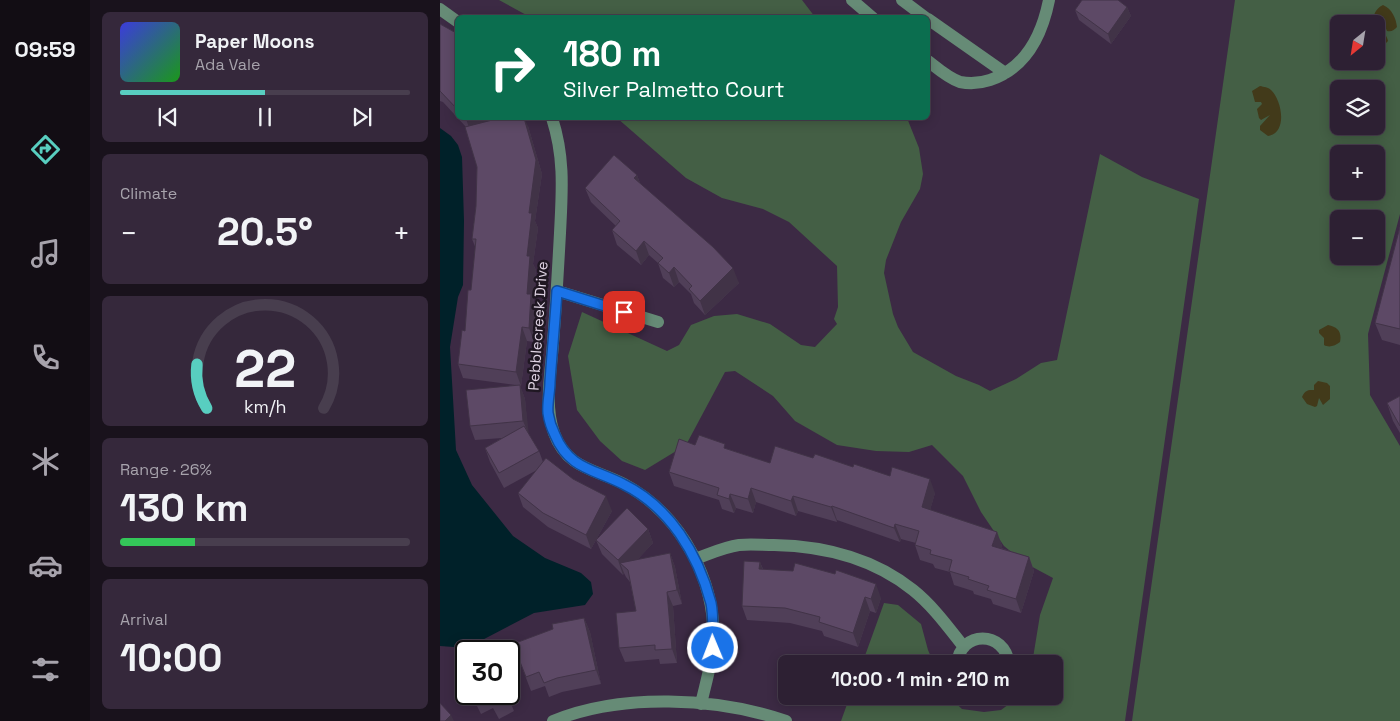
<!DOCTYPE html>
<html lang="en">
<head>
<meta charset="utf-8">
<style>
  :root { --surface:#2d2033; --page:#35283b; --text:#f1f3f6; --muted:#a7a3ac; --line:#483e4e; --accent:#58cec0 }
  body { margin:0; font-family:"Space Grotesk",sans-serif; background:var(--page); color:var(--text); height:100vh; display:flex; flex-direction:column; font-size:19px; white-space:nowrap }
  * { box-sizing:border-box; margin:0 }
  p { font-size:16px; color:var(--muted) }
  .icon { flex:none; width:28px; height:28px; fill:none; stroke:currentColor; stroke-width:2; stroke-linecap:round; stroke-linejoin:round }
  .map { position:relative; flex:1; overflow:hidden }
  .sheet { display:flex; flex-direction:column; gap:12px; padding:12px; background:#19121c; width:350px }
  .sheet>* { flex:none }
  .hud { position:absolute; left:15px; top:15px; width:475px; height:105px; border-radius:8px; box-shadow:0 2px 12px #0003,0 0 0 1px var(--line); background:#0b6e4f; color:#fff; overflow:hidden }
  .needle { width:32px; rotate:210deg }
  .controls { position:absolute; left:890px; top:15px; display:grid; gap:10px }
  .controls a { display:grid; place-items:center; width:55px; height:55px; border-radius:8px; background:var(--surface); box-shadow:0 2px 12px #0003,0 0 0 1px var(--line); font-size:25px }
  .speed { position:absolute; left:15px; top:640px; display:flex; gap:10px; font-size:25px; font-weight:700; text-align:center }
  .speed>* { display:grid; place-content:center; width:65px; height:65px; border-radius:50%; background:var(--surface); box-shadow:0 2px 12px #0003,0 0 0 1px var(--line); line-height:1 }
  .speed .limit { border:2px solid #111; border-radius:8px; background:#fff; color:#111 }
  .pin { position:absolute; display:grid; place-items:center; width:42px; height:42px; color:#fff; margin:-21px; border-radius:10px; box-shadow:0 2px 8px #0006 }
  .me { position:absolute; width:55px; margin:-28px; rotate:359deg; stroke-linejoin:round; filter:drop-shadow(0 0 4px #0008) }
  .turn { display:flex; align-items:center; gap:18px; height:105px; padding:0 25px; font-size:22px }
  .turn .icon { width:65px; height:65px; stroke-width:2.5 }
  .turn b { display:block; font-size:35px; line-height:42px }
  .big { font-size:38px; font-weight:600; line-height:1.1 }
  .sheet .card { flex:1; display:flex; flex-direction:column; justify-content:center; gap:8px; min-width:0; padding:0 18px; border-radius:8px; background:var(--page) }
  .sheet .dial { align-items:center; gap:0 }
  .dial svg { height:130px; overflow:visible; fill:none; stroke:var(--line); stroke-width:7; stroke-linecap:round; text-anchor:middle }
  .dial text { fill:var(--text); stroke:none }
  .song { display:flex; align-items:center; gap:15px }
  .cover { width:60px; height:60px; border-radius:8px; background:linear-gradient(135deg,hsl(240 70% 55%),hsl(120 70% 35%)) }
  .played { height:5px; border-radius:2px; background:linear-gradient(90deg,var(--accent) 50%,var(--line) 50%) }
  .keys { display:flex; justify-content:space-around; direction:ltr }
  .heat { display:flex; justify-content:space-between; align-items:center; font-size:28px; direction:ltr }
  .charge { height:8px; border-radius:4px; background:linear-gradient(90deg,#34c759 26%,var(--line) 0) }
  .trip { position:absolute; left:338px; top:655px; width:285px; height:50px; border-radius:8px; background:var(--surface); box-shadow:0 2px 12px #0003,0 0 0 1px var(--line); font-weight:600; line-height:50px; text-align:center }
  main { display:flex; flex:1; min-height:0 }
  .menu { display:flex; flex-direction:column; width:90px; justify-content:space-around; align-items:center; background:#120d14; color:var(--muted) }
  .menu .icon { width:35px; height:35px }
  .menu .on { color:var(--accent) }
  .menu b { font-size:22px; color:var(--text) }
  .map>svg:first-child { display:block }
</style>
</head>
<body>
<main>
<nav class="menu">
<b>09:59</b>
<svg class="icon on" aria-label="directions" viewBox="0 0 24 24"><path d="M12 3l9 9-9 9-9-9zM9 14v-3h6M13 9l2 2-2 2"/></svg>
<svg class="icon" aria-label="music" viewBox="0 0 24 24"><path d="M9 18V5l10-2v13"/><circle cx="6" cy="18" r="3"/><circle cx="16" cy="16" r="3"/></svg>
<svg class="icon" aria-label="phone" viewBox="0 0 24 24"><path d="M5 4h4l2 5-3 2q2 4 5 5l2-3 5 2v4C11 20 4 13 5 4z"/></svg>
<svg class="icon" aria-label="climate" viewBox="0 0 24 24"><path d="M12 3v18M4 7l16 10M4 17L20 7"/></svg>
<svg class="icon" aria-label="car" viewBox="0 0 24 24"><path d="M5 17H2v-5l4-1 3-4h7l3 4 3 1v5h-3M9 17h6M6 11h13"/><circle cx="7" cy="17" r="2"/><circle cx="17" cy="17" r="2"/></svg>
<svg class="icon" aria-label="filters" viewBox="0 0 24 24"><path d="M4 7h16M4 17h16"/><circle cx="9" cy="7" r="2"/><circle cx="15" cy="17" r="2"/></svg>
</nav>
<section class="sheet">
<div class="card">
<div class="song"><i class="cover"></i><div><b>Paper Moons</b><p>Ada Vale</p></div></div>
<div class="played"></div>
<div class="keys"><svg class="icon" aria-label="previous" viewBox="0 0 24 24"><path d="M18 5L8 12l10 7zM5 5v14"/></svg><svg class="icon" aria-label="pause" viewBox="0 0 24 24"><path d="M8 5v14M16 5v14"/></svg><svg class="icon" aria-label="next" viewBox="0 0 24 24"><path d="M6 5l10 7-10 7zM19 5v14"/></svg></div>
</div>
<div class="card"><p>Climate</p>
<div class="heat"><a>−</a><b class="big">20.5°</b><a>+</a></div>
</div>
<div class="card dial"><svg viewBox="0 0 100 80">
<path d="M14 69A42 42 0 1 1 86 69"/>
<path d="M14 69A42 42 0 0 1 8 42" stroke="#58cec0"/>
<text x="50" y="56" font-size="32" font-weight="700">22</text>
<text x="50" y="72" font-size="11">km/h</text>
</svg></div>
<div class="card"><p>Range · 26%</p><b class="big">130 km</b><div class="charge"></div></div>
<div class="card"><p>Arrival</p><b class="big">10:00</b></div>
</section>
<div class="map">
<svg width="960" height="721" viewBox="0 0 960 721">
  <rect width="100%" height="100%" fill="#3c2a44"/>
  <path fill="#445f45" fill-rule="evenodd" d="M 59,0 L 362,0 L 375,17 L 90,17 Z
    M 795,0 L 960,0 L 960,214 L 928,334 L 930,395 L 960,446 L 960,721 L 692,721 ZM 899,24 L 936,24 L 936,61 L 899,61 ZM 899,89 L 936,89 L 936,126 L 899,126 ZM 899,154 L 936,154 L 936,191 L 899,191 ZM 899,219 L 936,219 L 936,256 L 899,256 Z
    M 177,118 L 467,118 L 479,148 L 483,174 L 480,189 L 461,222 L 446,260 L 444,273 L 453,314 L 458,327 L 473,352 L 516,376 L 539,385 L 550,391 L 576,379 L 601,363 L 617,360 L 660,154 L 702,177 L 759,199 L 685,721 L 401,721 L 410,696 L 508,696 L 522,709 L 544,712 L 561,710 L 580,696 L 614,696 L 614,664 L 592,664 L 600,615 L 613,578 L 585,563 L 564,546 L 541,512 L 523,476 L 492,445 L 469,452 L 436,451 L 397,445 L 355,421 L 333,396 L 295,371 L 285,372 L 246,445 L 205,470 L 182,461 L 160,441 L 137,410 L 128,356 L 142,312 L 227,351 L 239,345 L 251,325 L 274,316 L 297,314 L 330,324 L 361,345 L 375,347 L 397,324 L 394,319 L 398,307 L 397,266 L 349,222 L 323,209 L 282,198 L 246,178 Z
    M 444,603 L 458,605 L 481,624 L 488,650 L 494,664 L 422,664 Z"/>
  <path fill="#423a1a" d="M 943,5 C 952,9 956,18 957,27 C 954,30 952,32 947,31 L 944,24 L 942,24 C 941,31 947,35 948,41 L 945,44 L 936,46 L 936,24 L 933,24 C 933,15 935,9 943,5 Z
    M 936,49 L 941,67 C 935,74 926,70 927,61 L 936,61 Z
    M 820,86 C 824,87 828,87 831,90 C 842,100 848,133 828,136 L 820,130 L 820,126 L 830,115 L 821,120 L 819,118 L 817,109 L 822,104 L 821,102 L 815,102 L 812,91 Z
    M 888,325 C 898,327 902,332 900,342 C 895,346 889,348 884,345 L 884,338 L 879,333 L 879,330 Z
    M 878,381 L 887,383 L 890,386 L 890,399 L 883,405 L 879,398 L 877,406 L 875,407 L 867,404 L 862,397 C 865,390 868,390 874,390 L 874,385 Z"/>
  <path fill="#002129" d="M 0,128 L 11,136 L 18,145 L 22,157 L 24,221 L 23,285 L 18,297 L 10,347 L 16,450 L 32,485 L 73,536 L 105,558 L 141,573 L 151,582 L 153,594 L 145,605 L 94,613 L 27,648 L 0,646 Z"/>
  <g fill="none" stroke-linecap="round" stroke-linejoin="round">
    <path stroke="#668b76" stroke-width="12" d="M 412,0 L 433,18
      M 462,0 L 486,18
      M 0,9 L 18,22
      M 488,19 L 565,73
      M 488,61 C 497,68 508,78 520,82 C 530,84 541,83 550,80 C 586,68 602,35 609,0
      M 112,118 C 125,158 122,192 120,233 C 118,270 116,306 113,343 C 111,372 104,405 114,433 C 127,469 155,469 184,484 C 242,515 278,583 273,648 C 271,666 265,686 261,704
      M 117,291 L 218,322
      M 255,559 C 269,554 284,547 299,545 C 310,544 322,545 334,545 C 384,546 433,558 473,590 C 493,606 508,627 524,647
      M 517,664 C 520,630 565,630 569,664
      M 113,721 C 181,693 276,697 346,721"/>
  </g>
  <path fill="#503f58" d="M 687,7 L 691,16 L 671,44 L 639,20 L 635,10 Z
    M 0,24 L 18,34 L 18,118 L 49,118 L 44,122 L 88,126 L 102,174 L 95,221 L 98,228 L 93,264 L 96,270 L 93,298 L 96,308 L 94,342 L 87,341 L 81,386 L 80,386 L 85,399 L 88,433 L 99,451 L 103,462 L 172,511 L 151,549 L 108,527 L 83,507 L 78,493 L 97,470 L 64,488 L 50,462 L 45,448 L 62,438 L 35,440 L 30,426 L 76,385 L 23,378 L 18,364 L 25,331 L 31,290 L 36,249 L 32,239 L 36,206 L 37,167 L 26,127 L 3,102 L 0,101 Z
    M 197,175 L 200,183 L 299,283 L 265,315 L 254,303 L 251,294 L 239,282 L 234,287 L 223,278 L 218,263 L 209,255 L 201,265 L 177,245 L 172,230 L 176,226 L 151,202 L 145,188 Z
    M 960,227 L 960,345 L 942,340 L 935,323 Z
    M 960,396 L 960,433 L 953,421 L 947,403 Z
    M 255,445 L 287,449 L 330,463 L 373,458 L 413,467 L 495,493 L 490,510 L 557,532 L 562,546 L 561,548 L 589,557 L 594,571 L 581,613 L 553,604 L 551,599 L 534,594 L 533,591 L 514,585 L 510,572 L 495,568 L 493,564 L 480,560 L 475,545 L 476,543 L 461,539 L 460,542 L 397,520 L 397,522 L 358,511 L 356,516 L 316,502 L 313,513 L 296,508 L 294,513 L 282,509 L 279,500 L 234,486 L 229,472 Z
    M 208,529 L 213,543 L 197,560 L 230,553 L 235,567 L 242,604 L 233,606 L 237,663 L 220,664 L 219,659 L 185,662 L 179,648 L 196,611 L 190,582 L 186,577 L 184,573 L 183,575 L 162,554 L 156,540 Z
    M 320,562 L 323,569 L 441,598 L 436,613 L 430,611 L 418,647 L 384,636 L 382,631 L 350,623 L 307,620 L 302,606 Z
    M 144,618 L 150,632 L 161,684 L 122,692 L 109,697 L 105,686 L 91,691 L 73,644 Z
    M 26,663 L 26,685 L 19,667 Z
    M 31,694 L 67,694 L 74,711 L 59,719 L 53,708 L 41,714 Z"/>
  <path fill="#413347" d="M 687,7 L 691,16 L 671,44 L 668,34 Z
    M 28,118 L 49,118 L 31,133 L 26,119 Z
    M 84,118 L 88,126 L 102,174 L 95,221 L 98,228 L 93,264 L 96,270 L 93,298 L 96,308 L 94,342 L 89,328 L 87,294 L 87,256 Z
    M 197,175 L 202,189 L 194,178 Z
    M 204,241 L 209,255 L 201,265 L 196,251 Z
    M 234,267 L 239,282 L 234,287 L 229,273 Z
    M 293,268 L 299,283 L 265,315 L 260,301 Z
    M 82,327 L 87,341 L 81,386 L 76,372 Z
    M 80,385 L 85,399 L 89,435 L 83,421 Z
    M 490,479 L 495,493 L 487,521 L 482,507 Z
    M 311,488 L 316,502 L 313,513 L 308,499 Z
    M 290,494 L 296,508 L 294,513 L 289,499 Z
    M 166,496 L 172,511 L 151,549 L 146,535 Z
    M 353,496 L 358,511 L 356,516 L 351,501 Z
    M 392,506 L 397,520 L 397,522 L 391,507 Z
    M 455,524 L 461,539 L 460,542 L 454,528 Z
    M 208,529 L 213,543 L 188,570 L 180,563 L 184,573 L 183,575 L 178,560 Z
    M 557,532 L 562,546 L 557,560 L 552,546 Z
    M 230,553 L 235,567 L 242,604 L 237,590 Z
    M 589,557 L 594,571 L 581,613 L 576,599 Z
    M 320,562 L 325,576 L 319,569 Z
    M 436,584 L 441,598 L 436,613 L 431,599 Z
    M 227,592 L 233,606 L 237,663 L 232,649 Z
    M 425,597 L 430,611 L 418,647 L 413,633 Z
    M 144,618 L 150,632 L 161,684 L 156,670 Z
    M 11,715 L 14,721 L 5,721 Z"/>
  <path fill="#5d4966" stroke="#413347" d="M 642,0 L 678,0 L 687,7 L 668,34 L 635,10 Z
    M 0,24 L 18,34 L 18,110 L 0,91 Z
    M 60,118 L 84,118 L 96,160 L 89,213 L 92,213 L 87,256 L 90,256 L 87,294 L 91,294 L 89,328 L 82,327 L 76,372 L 18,364 L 22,330 L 25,331 L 28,290 L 31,290 L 36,239 L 32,239 L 36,206 L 37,167 L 25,127 Z
    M 174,155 L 197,175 L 194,178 L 273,247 L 293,268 L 260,301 L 249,289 L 252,286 L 234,267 L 229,273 L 218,263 L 223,258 L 204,241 L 196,251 L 172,230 L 180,221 L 145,188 Z
    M 960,227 L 960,329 L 935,323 Z
    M 80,385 L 83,421 L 30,426 L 26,390 Z
    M 960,396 L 960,426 L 947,403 Z
    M 84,426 L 99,451 L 59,473 L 45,448 Z
    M 259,435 L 285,444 L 284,448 L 330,463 L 335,446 L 373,458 L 375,454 L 413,467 L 414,464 L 450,476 L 452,467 L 490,479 L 482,507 L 557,532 L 552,546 L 589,557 L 576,599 L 547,590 L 549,586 L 528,579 L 529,577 L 509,571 L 512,560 L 490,554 L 491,550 L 475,545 L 479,531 L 455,524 L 454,528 L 392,506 L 391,507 L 353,496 L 351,501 L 311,488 L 308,499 L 290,494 L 289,499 L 277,495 L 279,488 L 229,472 L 239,439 L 255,445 Z
    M 106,458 L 133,479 L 166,496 L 146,535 L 103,513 L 78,493 Z
    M 187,508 L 208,529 L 178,560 L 156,540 Z
    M 230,553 L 237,590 L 227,592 L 232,649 L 215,650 L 215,645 L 179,648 L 176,613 L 196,611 L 188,570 L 180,563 Z
    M 304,561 L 320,562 L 319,569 L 353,571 L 355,563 L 395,574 L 396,570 L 436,584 L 431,599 L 425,597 L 413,633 L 379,622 L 380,617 L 345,608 L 302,606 Z
    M 144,618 L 156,670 L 117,678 L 104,683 L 99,672 L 86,677 L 73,644 L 113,629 L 112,624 Z
    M 26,663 L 26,681 L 19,667 Z
    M 33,694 L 47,694 L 36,699 Z
    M 48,694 L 67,694 L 69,697 L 54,705 Z
    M 0,703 L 11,715 L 5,721 L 0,721 Z"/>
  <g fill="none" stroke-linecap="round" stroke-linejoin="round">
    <g stroke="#114b97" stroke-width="12">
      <path id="route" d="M 184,312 L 117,291 C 115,322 112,352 110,382 C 110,392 107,403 108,413 C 109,420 112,429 115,435 C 129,469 154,469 183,484 C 230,507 258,554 271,603 C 274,617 272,634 273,648"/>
    </g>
    <use href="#route" stroke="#1a73e8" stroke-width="9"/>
  </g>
  <g text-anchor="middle" stroke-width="5" stroke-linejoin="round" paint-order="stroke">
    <g font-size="15" fill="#dfd3e3" stroke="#1f1722">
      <text transform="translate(98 326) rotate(-86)" y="5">Pebblecreek Drive</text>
    </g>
  </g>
</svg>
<div class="controls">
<a><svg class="needle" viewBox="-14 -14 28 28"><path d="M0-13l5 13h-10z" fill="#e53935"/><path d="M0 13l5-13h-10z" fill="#a7a3ac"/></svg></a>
<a><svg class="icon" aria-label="layers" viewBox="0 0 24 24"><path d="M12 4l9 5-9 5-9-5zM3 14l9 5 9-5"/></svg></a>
<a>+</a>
<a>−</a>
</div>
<div class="speed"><div class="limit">30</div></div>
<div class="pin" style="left:184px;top:312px;background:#d93025"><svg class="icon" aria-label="arrive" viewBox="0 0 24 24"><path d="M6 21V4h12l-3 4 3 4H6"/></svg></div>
<svg class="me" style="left:273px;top:648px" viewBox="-20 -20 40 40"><circle r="17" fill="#1a73e8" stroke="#fff" stroke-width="3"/><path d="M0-11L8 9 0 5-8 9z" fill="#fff"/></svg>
<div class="trip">10:00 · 1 min · 210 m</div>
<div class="hud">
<div class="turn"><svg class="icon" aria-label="right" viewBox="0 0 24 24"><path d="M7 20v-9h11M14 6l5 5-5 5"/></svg><div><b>180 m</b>Silver Palmetto Court</div></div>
</div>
</div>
</main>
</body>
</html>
